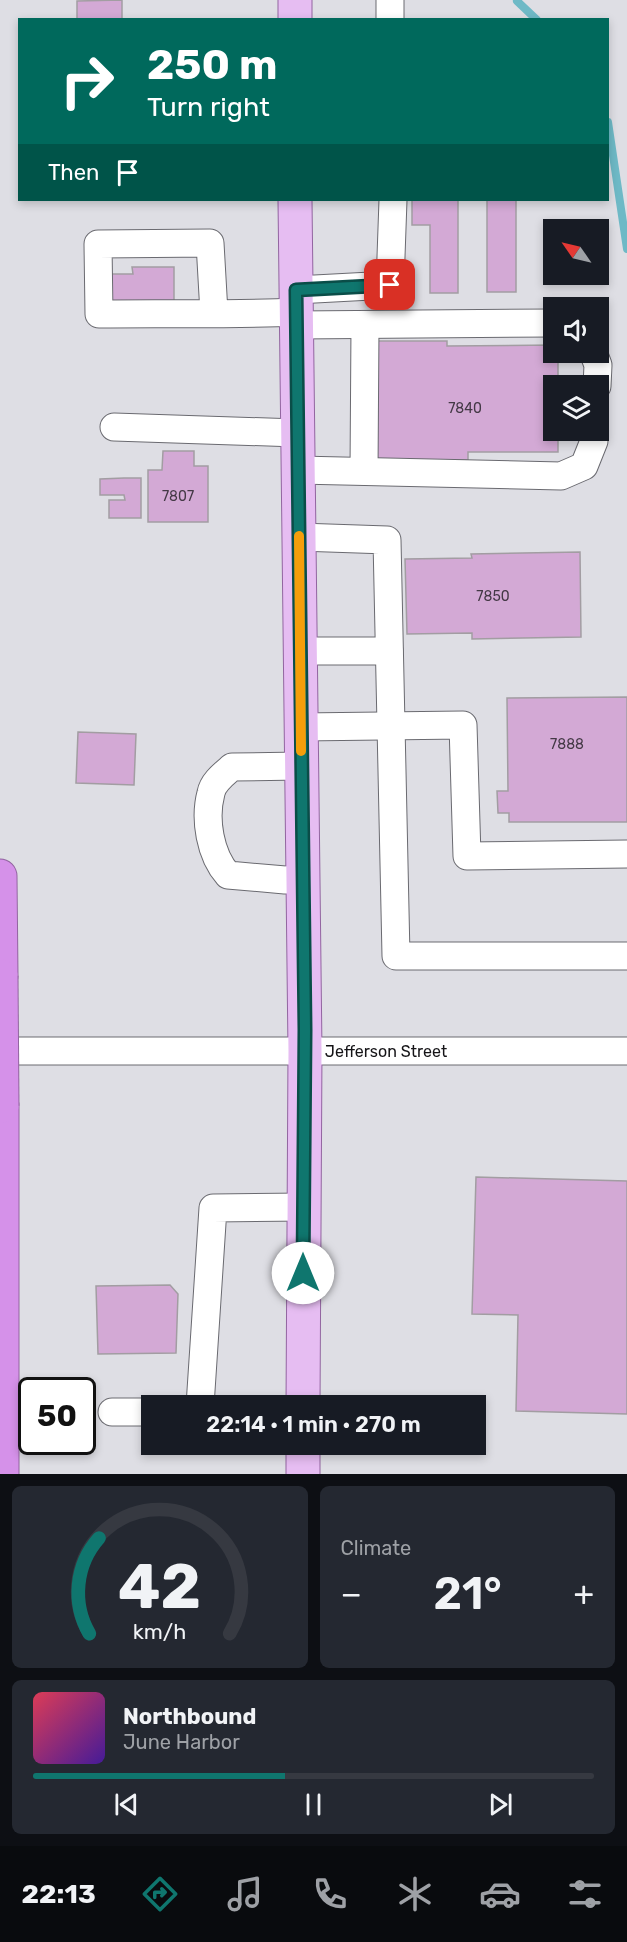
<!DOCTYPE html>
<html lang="en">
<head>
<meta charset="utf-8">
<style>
  :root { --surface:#171b24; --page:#242831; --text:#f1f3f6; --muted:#9ea1a6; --line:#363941; --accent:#0f766e }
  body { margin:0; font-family:Rubik,sans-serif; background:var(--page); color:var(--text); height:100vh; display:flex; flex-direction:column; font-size:22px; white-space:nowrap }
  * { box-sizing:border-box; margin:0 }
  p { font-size:20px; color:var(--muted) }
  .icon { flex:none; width:33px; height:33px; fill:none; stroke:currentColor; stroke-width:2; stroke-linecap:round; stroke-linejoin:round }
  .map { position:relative; height:1474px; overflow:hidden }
  .panel { display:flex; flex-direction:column; gap:12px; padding:12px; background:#0d0f14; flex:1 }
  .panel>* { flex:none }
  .banner { position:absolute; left:18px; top:18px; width:591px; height:183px; border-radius:0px; box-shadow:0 3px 9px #0003; background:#00695c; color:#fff; overflow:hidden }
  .needle { width:39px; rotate:304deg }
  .buttons { position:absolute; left:543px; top:219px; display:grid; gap:12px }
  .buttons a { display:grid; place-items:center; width:66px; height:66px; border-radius:0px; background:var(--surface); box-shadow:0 3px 9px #0003; font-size:30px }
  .speed { position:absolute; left:18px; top:1377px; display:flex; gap:12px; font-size:30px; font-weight:700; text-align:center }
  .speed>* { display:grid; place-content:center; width:78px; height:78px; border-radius:50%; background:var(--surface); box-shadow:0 3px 9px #0003; line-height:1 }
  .speed .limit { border:3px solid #111; border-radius:9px; background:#fff; color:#111 }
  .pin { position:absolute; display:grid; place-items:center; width:51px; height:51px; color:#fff; margin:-26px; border-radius:12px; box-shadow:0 3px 9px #0006 }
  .me { position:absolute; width:66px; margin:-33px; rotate:0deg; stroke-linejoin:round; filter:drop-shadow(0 0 4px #0008) }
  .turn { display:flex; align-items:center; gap:21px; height:126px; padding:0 30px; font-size:27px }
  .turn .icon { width:78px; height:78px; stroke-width:2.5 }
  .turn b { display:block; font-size:42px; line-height:51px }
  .then { display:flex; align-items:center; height:57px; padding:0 30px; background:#0003; gap:12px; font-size:22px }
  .big { font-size:45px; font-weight:600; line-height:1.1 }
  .panel .widget { flex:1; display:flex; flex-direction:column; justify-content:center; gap:9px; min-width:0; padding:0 21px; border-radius:9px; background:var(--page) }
  .panel .dial { align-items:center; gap:0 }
  .dial svg { height:156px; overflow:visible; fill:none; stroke:var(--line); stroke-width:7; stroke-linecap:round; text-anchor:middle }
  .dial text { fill:var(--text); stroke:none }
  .song { display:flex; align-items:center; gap:18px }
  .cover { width:72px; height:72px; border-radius:9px; background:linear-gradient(135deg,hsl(350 70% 55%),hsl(260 70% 35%)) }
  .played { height:6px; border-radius:3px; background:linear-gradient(90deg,var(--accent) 45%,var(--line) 45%) }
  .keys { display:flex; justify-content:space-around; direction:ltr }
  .heat { display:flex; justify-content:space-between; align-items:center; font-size:33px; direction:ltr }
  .panel .tiles { flex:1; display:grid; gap:12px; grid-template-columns:1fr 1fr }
  .widget:last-child { grid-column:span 2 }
  .trip { position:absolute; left:141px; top:1395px; width:345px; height:60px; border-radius:0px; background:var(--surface); box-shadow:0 3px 9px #0003; font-weight:600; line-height:60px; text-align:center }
  .tab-bar { display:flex; height:96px; justify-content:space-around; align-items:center; background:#090b0e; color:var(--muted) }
  .tab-bar .icon { width:42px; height:42px }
  .tab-bar .selected { color:var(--accent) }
  .tab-bar b { font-size:27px; color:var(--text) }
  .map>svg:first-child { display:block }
</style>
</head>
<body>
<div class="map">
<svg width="627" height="1474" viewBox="0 0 627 1474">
  <rect width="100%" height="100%" fill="#dedee4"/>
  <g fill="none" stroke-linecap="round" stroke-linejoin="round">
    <path stroke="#6eb9c6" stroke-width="8" d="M 517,1 L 537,20
      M 608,122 L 627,249"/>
  </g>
  <path fill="#d3a9d5" stroke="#a29da2" stroke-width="1.5" d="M 122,0 L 122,20 L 77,20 L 77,1 Z
    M 412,200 L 458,200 L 458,293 L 430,293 L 430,225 L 412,225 Z
    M 487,200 L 516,200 L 516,292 L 487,292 Z
    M 132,267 L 174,267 L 174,308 L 105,301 L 105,274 L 133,274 Z
    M 376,341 L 447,341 L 447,346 L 554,345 L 554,352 L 558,352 L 558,386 L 554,386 L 554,430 L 558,430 L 558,452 L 468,452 L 468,460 L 376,460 Z
    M 163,451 L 194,451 L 194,466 L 208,466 L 208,522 L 148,522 L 148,470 L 162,470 Z
    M 124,478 L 141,478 L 141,518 L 109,518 L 109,500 L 125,500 L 124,495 L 100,495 L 100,479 Z
    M 580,552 L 581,637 L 472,639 L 472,633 L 407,634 L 405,559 L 472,558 L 471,554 Z
    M 627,697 L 627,822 L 509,822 L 509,813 L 498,813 L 497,791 L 508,791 L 507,698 Z
    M 78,732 L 136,734 L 134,785 L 76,783 Z
    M 476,1177 L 627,1181 L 627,1414 L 516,1411 L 518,1315 L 472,1314 Z
    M 170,1285 L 178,1294 L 176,1353 L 98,1354 L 96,1286 Z"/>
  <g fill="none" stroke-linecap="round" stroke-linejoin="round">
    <g stroke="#6a6a70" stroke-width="29">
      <g id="minor">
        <path d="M 390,0 L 390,20"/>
        <path d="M 296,290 L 390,285 L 393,200"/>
        <path d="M 214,313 L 210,243 L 98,244 L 99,314 C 165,313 230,315 296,312"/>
        <path d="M 296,325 L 554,323"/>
        <path d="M 593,352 L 598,365 L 597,386"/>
        <path d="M 114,427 L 297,433"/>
        <path d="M 298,470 L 561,476 L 584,466 L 594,441 L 594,430"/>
        <path d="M 364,471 L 365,326"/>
        <path d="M 299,537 L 387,540 L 396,956 L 627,956"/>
        <path d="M 300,651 L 389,651"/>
        <path d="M 301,727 L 463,725 L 467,856 L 627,854"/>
        <path d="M 301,766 L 232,767 C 224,774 213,782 211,793 C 204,819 210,855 228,875 L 285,880 L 302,879"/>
        <path id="s1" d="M 0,1051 L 627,1051"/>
        <path d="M 200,1406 L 213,1208 L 304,1207"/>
        <path d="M 112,1412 L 152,1412"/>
      </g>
    </g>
    <g stroke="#9265a0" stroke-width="35">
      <path id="major" d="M 295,0 L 295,20
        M 295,200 L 305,1051 L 303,1406
        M 303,1474 L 303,1444"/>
    </g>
    <g stroke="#9265a0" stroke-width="35">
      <path id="highway" d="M 0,876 L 1,976
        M 2,1106 L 2,1474"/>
    </g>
    <use href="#minor" stroke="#fff" stroke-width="27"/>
    <use href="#major" stroke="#e6bdf2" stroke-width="33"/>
    <use href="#highway" stroke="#d591e9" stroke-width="33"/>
    <g stroke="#9265a0" stroke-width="35" stroke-linecap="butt">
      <path id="highway-bridge" d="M 1,976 L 2,1106"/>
    </g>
    <use href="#highway-bridge" stroke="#d591e9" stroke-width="33"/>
  </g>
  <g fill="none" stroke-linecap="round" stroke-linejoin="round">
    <g stroke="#0a4d48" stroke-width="15">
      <path id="route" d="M 303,1273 L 305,1030 L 296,290 L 390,285"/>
    </g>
    <use href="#route" stroke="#0f766e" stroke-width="10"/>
    <path stroke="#f59e0b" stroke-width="10" d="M 299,536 L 301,751"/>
  </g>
  <g text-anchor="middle" stroke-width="5" stroke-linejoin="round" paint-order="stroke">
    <g font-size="14" fill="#443946">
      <text x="465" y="413">7840</text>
      <text x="178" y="501">7807</text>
      <text x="493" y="601">7850</text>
      <text x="567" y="749">7888</text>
    </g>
    <g font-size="16" fill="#151417" stroke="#fff">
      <text dy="6" stroke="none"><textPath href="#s1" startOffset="386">Jefferson Street</textPath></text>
    </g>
  </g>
</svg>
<div class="buttons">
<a><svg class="needle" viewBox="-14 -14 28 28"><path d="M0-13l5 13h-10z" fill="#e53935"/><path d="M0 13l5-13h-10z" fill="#9ea1a6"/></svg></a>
<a><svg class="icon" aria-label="sound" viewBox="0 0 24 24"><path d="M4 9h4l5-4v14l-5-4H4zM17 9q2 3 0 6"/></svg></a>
<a><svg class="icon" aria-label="layers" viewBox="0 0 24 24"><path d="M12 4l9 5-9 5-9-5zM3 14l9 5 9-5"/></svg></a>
</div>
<div class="speed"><div class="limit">50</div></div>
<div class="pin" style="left:390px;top:285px;background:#d93025"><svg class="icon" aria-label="arrive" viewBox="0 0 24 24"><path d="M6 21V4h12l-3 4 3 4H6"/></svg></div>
<svg class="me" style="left:303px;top:1273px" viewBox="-20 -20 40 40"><circle r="19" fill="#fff"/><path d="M0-13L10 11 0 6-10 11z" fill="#0f766e"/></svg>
<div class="trip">22:14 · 1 min · 270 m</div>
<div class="banner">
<div class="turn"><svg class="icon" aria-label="right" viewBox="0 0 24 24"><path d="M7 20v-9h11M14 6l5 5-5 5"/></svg><div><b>250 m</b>Turn right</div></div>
<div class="then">Then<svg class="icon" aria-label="arrive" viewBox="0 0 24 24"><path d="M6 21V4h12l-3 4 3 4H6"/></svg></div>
</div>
</div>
<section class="panel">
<div class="tiles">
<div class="widget dial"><svg viewBox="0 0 100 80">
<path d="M14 69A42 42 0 1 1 86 69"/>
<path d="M14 69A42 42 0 0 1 19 20" stroke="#0f766e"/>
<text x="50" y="56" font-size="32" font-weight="700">42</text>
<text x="50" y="72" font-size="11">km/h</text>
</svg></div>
<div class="widget"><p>Climate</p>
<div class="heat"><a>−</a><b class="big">21°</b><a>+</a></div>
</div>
<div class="widget">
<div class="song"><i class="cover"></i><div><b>Northbound</b><p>June Harbor</p></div></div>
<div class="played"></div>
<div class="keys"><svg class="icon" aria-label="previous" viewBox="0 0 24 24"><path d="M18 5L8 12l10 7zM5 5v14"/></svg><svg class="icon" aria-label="pause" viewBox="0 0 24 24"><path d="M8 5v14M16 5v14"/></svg><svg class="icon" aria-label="next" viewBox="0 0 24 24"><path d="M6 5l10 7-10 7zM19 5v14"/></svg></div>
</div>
</div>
</section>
<nav class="tab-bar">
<b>22:13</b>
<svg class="icon selected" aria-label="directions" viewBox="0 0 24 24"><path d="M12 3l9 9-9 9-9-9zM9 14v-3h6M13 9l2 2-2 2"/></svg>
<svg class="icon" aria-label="music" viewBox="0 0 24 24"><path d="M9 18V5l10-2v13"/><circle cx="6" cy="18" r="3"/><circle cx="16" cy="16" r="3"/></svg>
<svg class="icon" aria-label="phone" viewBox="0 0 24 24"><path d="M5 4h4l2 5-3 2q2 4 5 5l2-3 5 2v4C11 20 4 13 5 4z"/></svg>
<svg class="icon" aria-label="climate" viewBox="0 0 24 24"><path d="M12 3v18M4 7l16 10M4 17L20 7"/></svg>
<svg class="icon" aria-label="car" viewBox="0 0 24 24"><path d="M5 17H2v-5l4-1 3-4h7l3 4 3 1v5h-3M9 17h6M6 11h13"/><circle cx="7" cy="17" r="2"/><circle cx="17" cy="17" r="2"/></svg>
<svg class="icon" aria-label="filters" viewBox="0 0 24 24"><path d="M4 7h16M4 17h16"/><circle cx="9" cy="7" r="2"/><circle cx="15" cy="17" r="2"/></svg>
</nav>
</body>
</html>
